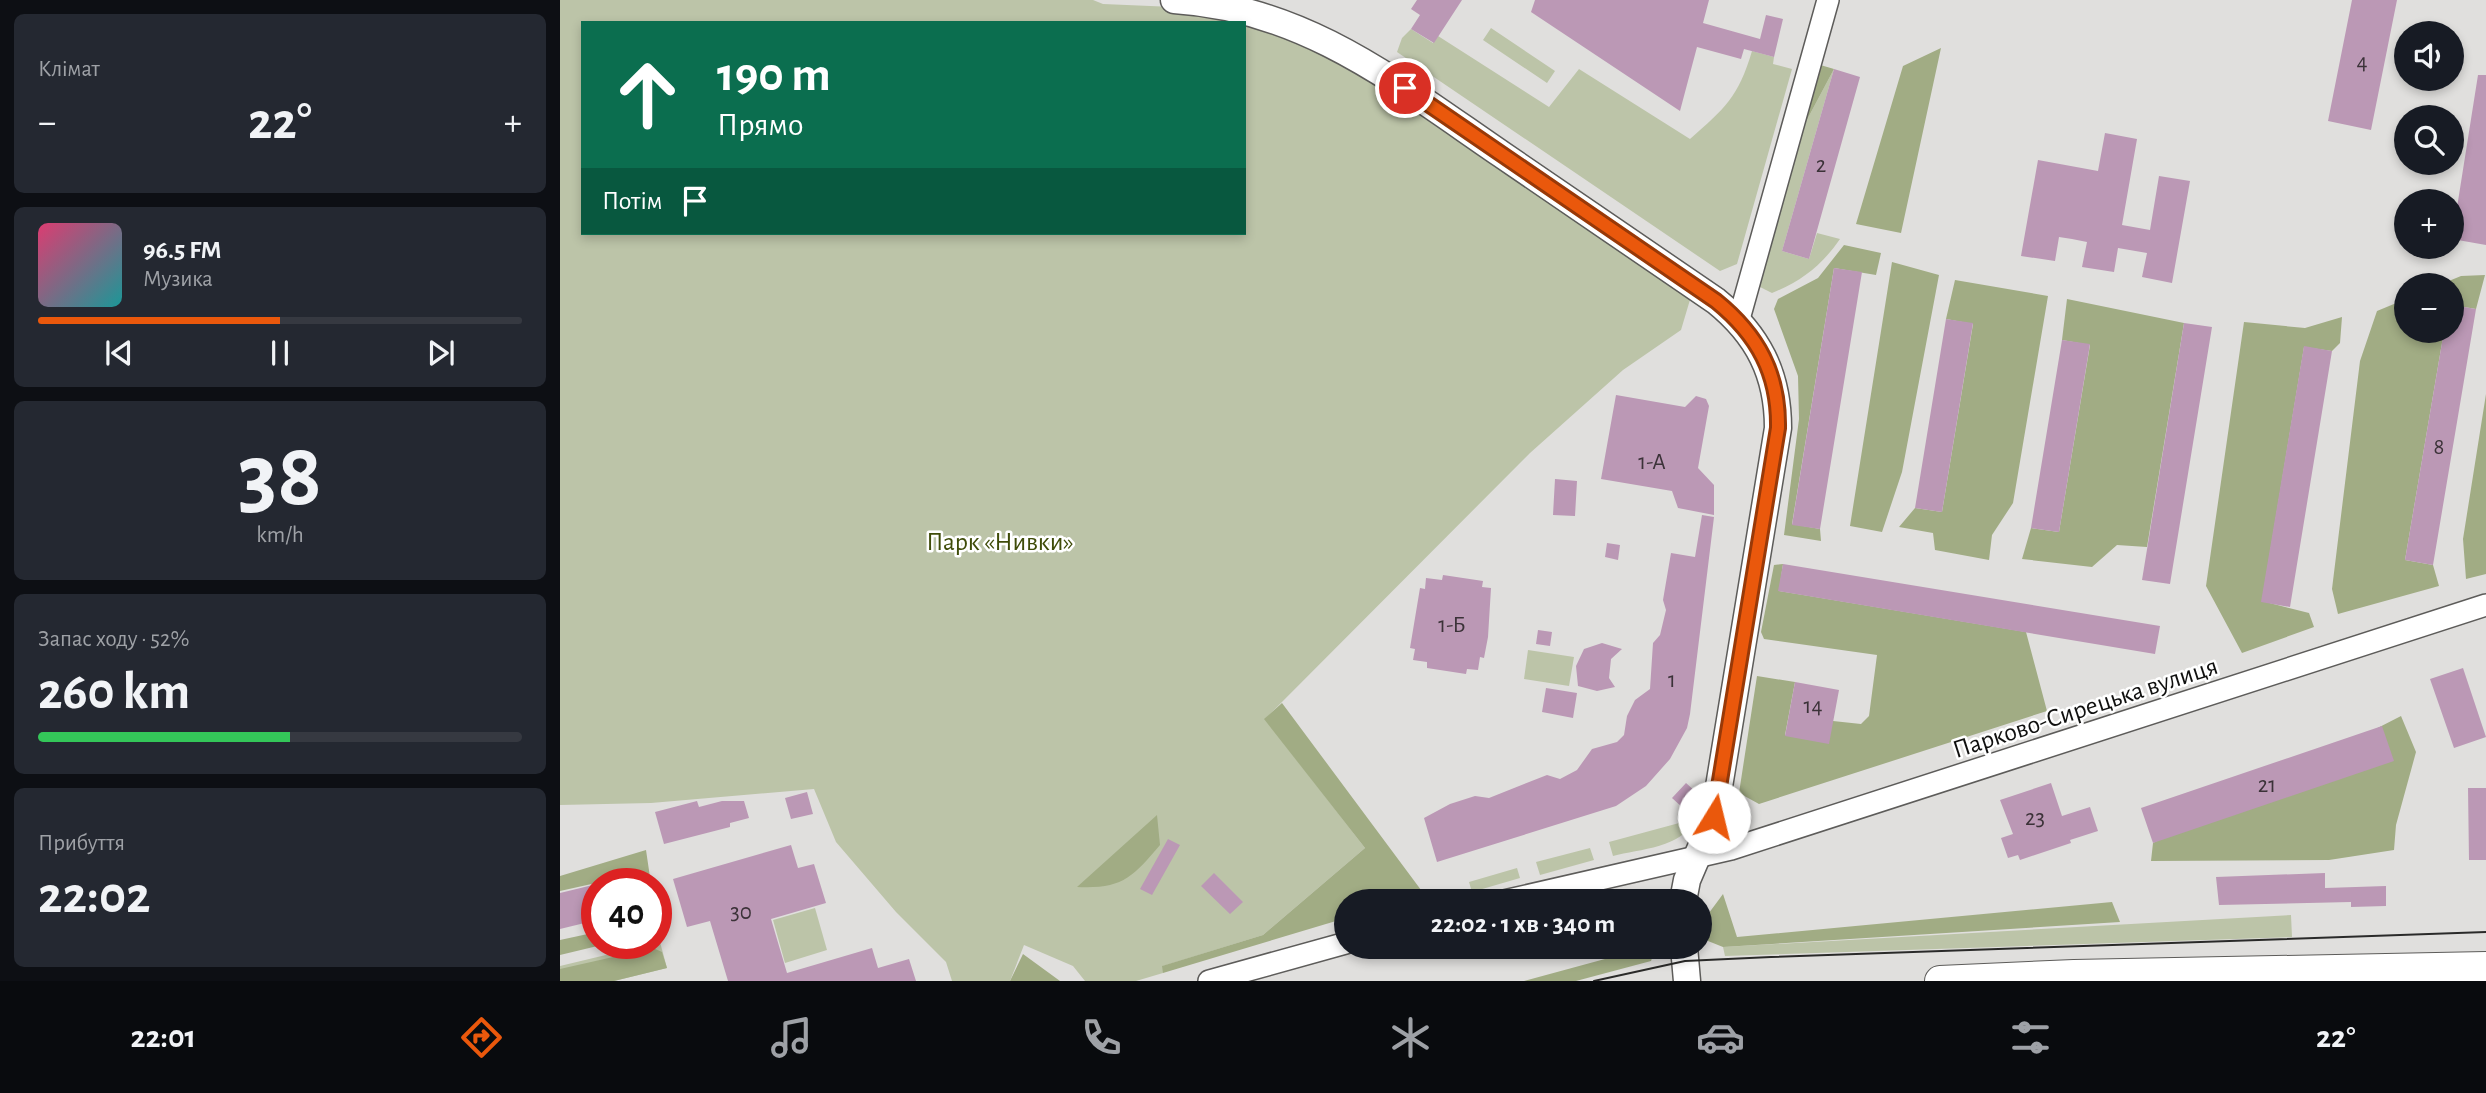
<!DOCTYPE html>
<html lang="uk">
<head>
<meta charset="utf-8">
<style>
  :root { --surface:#171b24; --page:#242831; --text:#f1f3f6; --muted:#9ea1a6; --line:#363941; --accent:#ea580c }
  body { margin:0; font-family:"Alegreya Sans",sans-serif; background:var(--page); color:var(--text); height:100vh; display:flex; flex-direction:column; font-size:26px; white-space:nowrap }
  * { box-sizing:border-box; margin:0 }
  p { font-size:23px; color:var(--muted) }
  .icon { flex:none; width:38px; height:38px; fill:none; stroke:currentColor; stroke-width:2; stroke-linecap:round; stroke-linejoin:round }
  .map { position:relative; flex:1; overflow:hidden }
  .drawer { display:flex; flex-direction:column; gap:14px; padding:14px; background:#0d0f14; width:560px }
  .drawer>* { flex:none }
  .top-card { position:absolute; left:21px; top:21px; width:665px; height:214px; border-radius:0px; box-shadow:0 4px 10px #0003; background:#0b6e4f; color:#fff; overflow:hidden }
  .buttons { position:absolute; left:1834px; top:21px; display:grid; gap:14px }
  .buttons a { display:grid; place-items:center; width:70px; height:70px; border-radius:50%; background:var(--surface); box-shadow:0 4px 10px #0003; font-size:35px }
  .speed { position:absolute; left:21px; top:868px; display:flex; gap:14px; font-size:35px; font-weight:700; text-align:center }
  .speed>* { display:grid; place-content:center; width:91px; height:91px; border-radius:50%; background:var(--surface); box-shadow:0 4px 10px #0003; line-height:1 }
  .speed .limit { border:10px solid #d22; background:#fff; color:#111 }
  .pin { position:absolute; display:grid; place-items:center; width:60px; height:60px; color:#fff; margin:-30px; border:4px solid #fff; border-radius:50%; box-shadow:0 2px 7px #0007 }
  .me { position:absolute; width:77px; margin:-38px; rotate:9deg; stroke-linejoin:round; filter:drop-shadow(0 0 5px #0008) }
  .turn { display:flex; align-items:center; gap:24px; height:147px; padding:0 21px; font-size:32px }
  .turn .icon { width:91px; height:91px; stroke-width:2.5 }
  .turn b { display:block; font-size:49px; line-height:60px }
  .then { display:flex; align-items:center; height:66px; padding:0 21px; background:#0003; gap:14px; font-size:26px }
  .big { font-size:52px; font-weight:700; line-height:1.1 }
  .drawer .card { flex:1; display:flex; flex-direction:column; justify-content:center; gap:10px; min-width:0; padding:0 24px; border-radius:10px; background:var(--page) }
  .drawer .dial { align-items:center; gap:0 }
  .dial b { font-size:91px; line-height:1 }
  .song { display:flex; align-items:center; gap:21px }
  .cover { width:84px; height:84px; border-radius:10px; background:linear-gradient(135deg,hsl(340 70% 55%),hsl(180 70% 35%)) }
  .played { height:7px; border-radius:4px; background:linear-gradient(90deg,var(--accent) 50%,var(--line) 50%) }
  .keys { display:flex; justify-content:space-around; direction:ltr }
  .heat { display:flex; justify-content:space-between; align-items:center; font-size:38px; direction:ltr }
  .charge { height:10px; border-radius:5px; background:linear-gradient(90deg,#34c759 52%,var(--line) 0) }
  .trip { position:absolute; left:774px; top:889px; width:378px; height:70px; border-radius:35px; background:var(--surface); box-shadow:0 4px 10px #0003; font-weight:700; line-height:70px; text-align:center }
  .tabs { display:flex; height:112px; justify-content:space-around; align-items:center; background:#090b0e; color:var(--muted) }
  .tabs .icon { width:49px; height:49px }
  .tabs .on { color:var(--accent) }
  .tabs b { font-size:32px; color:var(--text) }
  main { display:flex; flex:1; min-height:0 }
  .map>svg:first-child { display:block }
</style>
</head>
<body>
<main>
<section class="drawer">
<div class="card"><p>Клімат</p>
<div class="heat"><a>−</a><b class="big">22°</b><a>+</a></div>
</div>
<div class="card">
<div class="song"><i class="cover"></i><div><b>96.5 FM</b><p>Музика</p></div></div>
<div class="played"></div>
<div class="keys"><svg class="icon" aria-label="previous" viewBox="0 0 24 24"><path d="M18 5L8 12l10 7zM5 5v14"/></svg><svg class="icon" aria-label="pause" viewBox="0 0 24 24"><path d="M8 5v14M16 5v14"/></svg><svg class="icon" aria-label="next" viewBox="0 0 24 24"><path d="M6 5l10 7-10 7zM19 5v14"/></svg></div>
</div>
<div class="card dial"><b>38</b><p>km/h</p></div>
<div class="card"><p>Запас ходу · 52%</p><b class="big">260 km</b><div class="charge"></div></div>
<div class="card"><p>Прибуття</p><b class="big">22:02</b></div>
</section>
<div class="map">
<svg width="1926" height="981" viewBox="0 0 1926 981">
  <rect width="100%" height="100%" fill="#e0dfdd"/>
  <path fill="#bcc4a8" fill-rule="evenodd" d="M 0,0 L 533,0 L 543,4 L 661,9 L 791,62 L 1132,293 L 1121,330 L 1063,370 L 970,453 L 705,719 L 805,848 L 703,935 L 603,966 L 603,973 L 576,981 L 525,981 L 513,966 L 464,945 L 450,981 L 392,981 L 386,962 L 336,912 L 276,842 L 254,789 L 91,803 L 0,805 ZM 23,23 L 684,23 L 684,233 L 23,233 Z
    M 931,28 L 995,71 L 987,83 L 923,40 Z
    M 851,29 L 873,43 L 878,36 L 989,107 L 1019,69 L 1130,139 C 1165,108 1178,98 1192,51 L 1214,57 L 1213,64 L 1232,69 L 1177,264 L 1160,271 L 837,52 L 842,38 Z
    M 1274,69 L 1222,251 L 1249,259 L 1257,233 L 1280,239 C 1262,265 1242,281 1212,293 L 1198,286 L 1240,133 Z
    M 968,650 L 1014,657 L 1009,686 L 964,679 Z
    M 1134,819 C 1124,848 1079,849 1053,856 L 1049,842 Z
    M 1030,848 L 1034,860 L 980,875 L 976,862 Z
    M 957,868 L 960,878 L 912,892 L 909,882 Z
    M 255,908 L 267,950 L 225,963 L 213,920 Z
    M 1731,915 L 1732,937 L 1165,956 L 1163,947 Z
    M 100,942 L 107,968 L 54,981 L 0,981 L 0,966 Z"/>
  <path fill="#a1ac84" d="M 1381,48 L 1341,233 L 1296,224 L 1343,66 Z
    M 1257,64 L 1274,69 L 1240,133 Z
    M 1284,245 L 1321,253 L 1316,275 L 1274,268 L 1232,524 L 1260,529 L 1261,541 L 1224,535 L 1239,419 L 1238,376 L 1214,309 L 1218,299 L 1258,278 Z
    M 1332,262 L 1379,275 L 1342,472 L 1322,532 L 1290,526 Z
    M 1925,275 L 1916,309 L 1892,305 L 1892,285 L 1879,285 L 1901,276 Z
    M 1395,280 L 1488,296 L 1453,503 L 1432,535 L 1429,560 L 1375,550 L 1373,533 L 1339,527 L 1355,508 L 1382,512 L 1413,324 L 1386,319 Z
    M 1507,299 L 1624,323 L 1587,547 L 1557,545 L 1532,567 L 1462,559 L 1471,528 L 1499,532 L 1530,345 L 1502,340 Z
    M 1846,299 L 1846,331 L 1884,331 L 1845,560 L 1873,565 L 1879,586 L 1778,614 L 1772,589 L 1800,361 L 1817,311 Z
    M 1782,317 L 1780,343 L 1772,351 L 1744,347 L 1702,601 L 1749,613 L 1754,627 L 1682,653 L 1646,586 L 1684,322 L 1745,328 Z
    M 1926,394 L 1926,574 L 1906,579 L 1903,539 Z
    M 1223,564 L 1219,591 L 1466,632 L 1487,711 L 1199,804 L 1179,793 L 1197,676 L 1235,682 L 1225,735 L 1273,721 L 1301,724 L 1309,716 L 1317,655 L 1204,639 L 1201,632 L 1214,565 Z
    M 722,703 L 864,894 L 840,901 L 786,901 L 786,918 L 603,973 L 602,966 L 703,935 L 805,848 L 704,719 Z
    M 1841,716 L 1856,752 L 1836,825 L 1834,850 L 1769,860 L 1591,861 L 1593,843 Z
    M 597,815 L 600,845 C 572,878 562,889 517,887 Z
    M 86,850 L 91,884 L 56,884 L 54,879 L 0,891 L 0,876 Z
    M 1163,894 L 1177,937 L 1552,902 L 1560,922 L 1163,947 L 1148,941 L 1146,917 Z
    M 37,932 L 37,943 L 50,943 L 0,955 L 0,940 Z
    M 1089,947 L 1096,947 L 1091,961 L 1016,981 L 964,981 Z
    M 93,948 L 102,952 L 107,968 L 54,981 L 0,981 L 0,969 Z
    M 463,954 L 500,981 L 450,981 Z"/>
  <path fill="#bb98b5" d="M 857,0 L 902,0 L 874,43 L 851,29 L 860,15 L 851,9 Z
    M 975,0 L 1149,0 L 1143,23 L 1200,39 L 1206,15 L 1223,19 L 1214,57 L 1184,49 L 1181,59 L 1137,47 L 1120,111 L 971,12 Z
    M 1792,0 L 1837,0 L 1811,130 L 1768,121 Z
    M 1274,69 L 1300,77 L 1249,259 L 1222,251 Z
    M 1918,75 L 1926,75 L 1926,245 L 1892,239 Z
    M 1545,133 L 1577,139 L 1562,225 L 1590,230 L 1599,176 L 1630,181 L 1612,283 L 1582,277 L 1587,253 L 1558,248 L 1554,272 L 1522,267 L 1527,242 L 1512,239 L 1499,237 L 1495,261 L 1461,256 L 1478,160 L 1538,171 Z
    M 1274,268 L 1302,272 L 1260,529 L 1232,525 Z
    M 1892,305 L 1916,309 L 1873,565 L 1845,560 L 1884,331 L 1892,331 Z
    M 1386,319 L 1413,323 L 1382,512 L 1355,508 Z
    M 1624,323 L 1652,327 L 1610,584 L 1582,580 Z
    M 1502,340 L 1530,344 L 1499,532 L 1471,528 Z
    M 1744,346 L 1772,351 L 1730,607 L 1701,602 Z
    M 1056,395 L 1125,407 L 1136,396 L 1146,399 L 1149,406 L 1138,468 L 1154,485 L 1154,515 L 1118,508 L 1112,491 L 1041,479 Z
    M 995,479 L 1017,481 L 1015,516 L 993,515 Z
    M 1142,515 L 1154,517 L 1130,714 L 1127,728 L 1110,759 L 1086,786 L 1056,806 L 877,862 L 864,818 L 890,804 L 915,796 L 929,798 L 987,775 L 1000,779 L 1017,770 L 1032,749 L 1057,742 L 1064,735 L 1067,716 L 1075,700 L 1090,689 L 1093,643 L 1100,635 L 1106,610 L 1103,600 L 1111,553 L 1135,557 Z
    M 1047,543 L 1060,545 L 1058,560 L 1045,557 Z
    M 1223,564 L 1600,626 L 1595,654 L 1218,591 Z
    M 883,575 L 923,581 L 922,587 L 931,588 L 928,637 L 924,658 L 920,657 L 918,670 L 907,669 L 906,674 L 867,668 L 867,662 L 853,660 L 855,649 L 850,648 L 860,588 L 865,589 L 866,578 L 882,580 Z
    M 978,630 L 992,632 L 990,646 L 976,644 Z
    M 1042,643 L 1062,649 L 1051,659 L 1049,678 L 1055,687 L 1037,691 L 1018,686 L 1016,666 L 1024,649 Z
    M 1903,668 L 1926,737 L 1894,748 L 1870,679 Z
    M 1235,682 L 1279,690 L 1269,744 L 1225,736 Z
    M 986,688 L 1017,693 L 1013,718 L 982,712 Z
    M 1822,726 L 1834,761 L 1593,843 L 1581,808 Z
    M 1126,783 L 1136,792 L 1136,799 L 1129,807 L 1123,808 L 1112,798 Z
    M 1491,783 L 1502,816 L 1530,807 L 1538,831 L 1510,840 L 1511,843 L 1460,860 L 1458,855 L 1448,858 L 1441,838 L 1453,834 L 1440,800 Z
    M 1908,788 L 1926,788 L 1926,860 L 1909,860 Z
    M 247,792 L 253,814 L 231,819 L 225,798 Z
    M 137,801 L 139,807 L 162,801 L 184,801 L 189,818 L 170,823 L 170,827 L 104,844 L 95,812 Z
    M 608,839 L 620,845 L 592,895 L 580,889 Z
    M 231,845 L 238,868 L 254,864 L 266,903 L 211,919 L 227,973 L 312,948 L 318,968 L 349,959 L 356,981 L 168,981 L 150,921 L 127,927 L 113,879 Z
    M 654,873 L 683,902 L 670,914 L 641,886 Z
    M 1765,873 L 1765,888 L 1826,886 L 1826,906 L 1791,907 L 1791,902 L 1659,905 L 1656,877 Z
    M 37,884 L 37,920 L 0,929 L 0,893 Z"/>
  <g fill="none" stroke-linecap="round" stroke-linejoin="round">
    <g stroke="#5d5c5a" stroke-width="24">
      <path id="minor" d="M 1179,319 L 1268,0
        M 944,901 L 1171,849 L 1926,605
        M 649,981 L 786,943"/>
    </g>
    <g stroke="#5d5c5a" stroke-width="29">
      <path id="tertiary" d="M 614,0 C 745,8 837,83 941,154 C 1013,203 1084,252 1156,301 C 1198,335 1218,374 1218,428 L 1154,817 L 1127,880 L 1123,901
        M 1124,947 L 1127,981"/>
    </g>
    <g stroke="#5d5c5a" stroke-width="32">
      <path id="secondary" d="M 1380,981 L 1514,975 L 1926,967"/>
    </g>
    <use href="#minor" stroke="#fff" stroke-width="21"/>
    <use href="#tertiary" stroke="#fff" stroke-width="26"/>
    <use href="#secondary" stroke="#fff" stroke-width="30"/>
    <path stroke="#2a2a29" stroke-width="2" d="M 1034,981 L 1125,961 L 1211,957 L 1926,932"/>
  </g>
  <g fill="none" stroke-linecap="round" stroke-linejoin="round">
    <g stroke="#983908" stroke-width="18">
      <path id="route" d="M 845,88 L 1156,301 C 1198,335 1219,374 1218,428 L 1154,817"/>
    </g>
    <use href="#route" stroke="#ea580c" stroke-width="12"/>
  </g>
  <g text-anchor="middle" stroke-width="5" stroke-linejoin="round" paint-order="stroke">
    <g font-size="23" fill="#3b3238">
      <text x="1802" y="69">4</text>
      <text x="1261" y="172">2</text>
      <text x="1879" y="454">8</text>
      <text x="1092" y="469">1-А</text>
      <text x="892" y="632">1-Б</text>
      <text x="1112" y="687">1</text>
      <text x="1253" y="713">14</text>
      <text x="1707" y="792">21</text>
      <text x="1475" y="825">23</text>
      <text x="181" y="919">30</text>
    </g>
    <g font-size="26" fill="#3f4c09" stroke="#fff">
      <text x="440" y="550">Парк «Нивки»</text>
    </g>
    <g font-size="26" fill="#10100f" stroke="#fff">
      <text transform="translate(1525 707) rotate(-18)" y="9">Парково-Сирецька вулиця</text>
    </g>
  </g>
</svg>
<div class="buttons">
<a><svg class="icon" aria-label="sound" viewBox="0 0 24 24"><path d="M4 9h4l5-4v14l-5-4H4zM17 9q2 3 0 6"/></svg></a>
<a><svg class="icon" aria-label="search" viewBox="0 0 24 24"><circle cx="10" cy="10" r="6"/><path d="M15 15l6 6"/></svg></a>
<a>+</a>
<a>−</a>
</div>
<div class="speed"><div class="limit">40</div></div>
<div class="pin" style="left:845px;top:88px;background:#d93025"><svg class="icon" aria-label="arrive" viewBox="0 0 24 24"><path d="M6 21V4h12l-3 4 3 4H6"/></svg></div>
<svg class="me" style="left:1154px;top:817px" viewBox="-20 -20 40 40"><circle r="19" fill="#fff"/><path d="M0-13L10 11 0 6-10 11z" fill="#ea580c"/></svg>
<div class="trip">22:02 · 1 хв · 340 m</div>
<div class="top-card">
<div class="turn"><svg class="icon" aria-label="ahead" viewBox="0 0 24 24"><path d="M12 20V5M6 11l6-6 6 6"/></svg><div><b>190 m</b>Прямо</div></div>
<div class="then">Потім<svg class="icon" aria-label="arrive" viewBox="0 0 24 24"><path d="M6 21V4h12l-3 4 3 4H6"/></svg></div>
</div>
</div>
</main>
<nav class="tabs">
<b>22:01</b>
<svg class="icon on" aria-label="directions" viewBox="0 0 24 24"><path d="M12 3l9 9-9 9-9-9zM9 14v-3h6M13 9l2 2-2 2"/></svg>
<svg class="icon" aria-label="music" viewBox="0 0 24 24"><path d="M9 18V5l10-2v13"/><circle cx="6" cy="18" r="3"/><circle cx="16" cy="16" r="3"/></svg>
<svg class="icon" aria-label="phone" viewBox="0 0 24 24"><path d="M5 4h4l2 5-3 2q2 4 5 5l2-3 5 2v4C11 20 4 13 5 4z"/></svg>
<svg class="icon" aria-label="climate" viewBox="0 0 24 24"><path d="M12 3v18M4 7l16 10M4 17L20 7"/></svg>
<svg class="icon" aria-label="car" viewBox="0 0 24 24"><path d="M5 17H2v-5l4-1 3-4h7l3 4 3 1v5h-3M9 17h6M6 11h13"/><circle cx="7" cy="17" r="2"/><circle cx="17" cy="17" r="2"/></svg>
<svg class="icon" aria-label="filters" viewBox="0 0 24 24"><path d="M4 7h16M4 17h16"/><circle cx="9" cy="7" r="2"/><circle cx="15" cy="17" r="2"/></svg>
<b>22°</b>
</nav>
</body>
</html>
